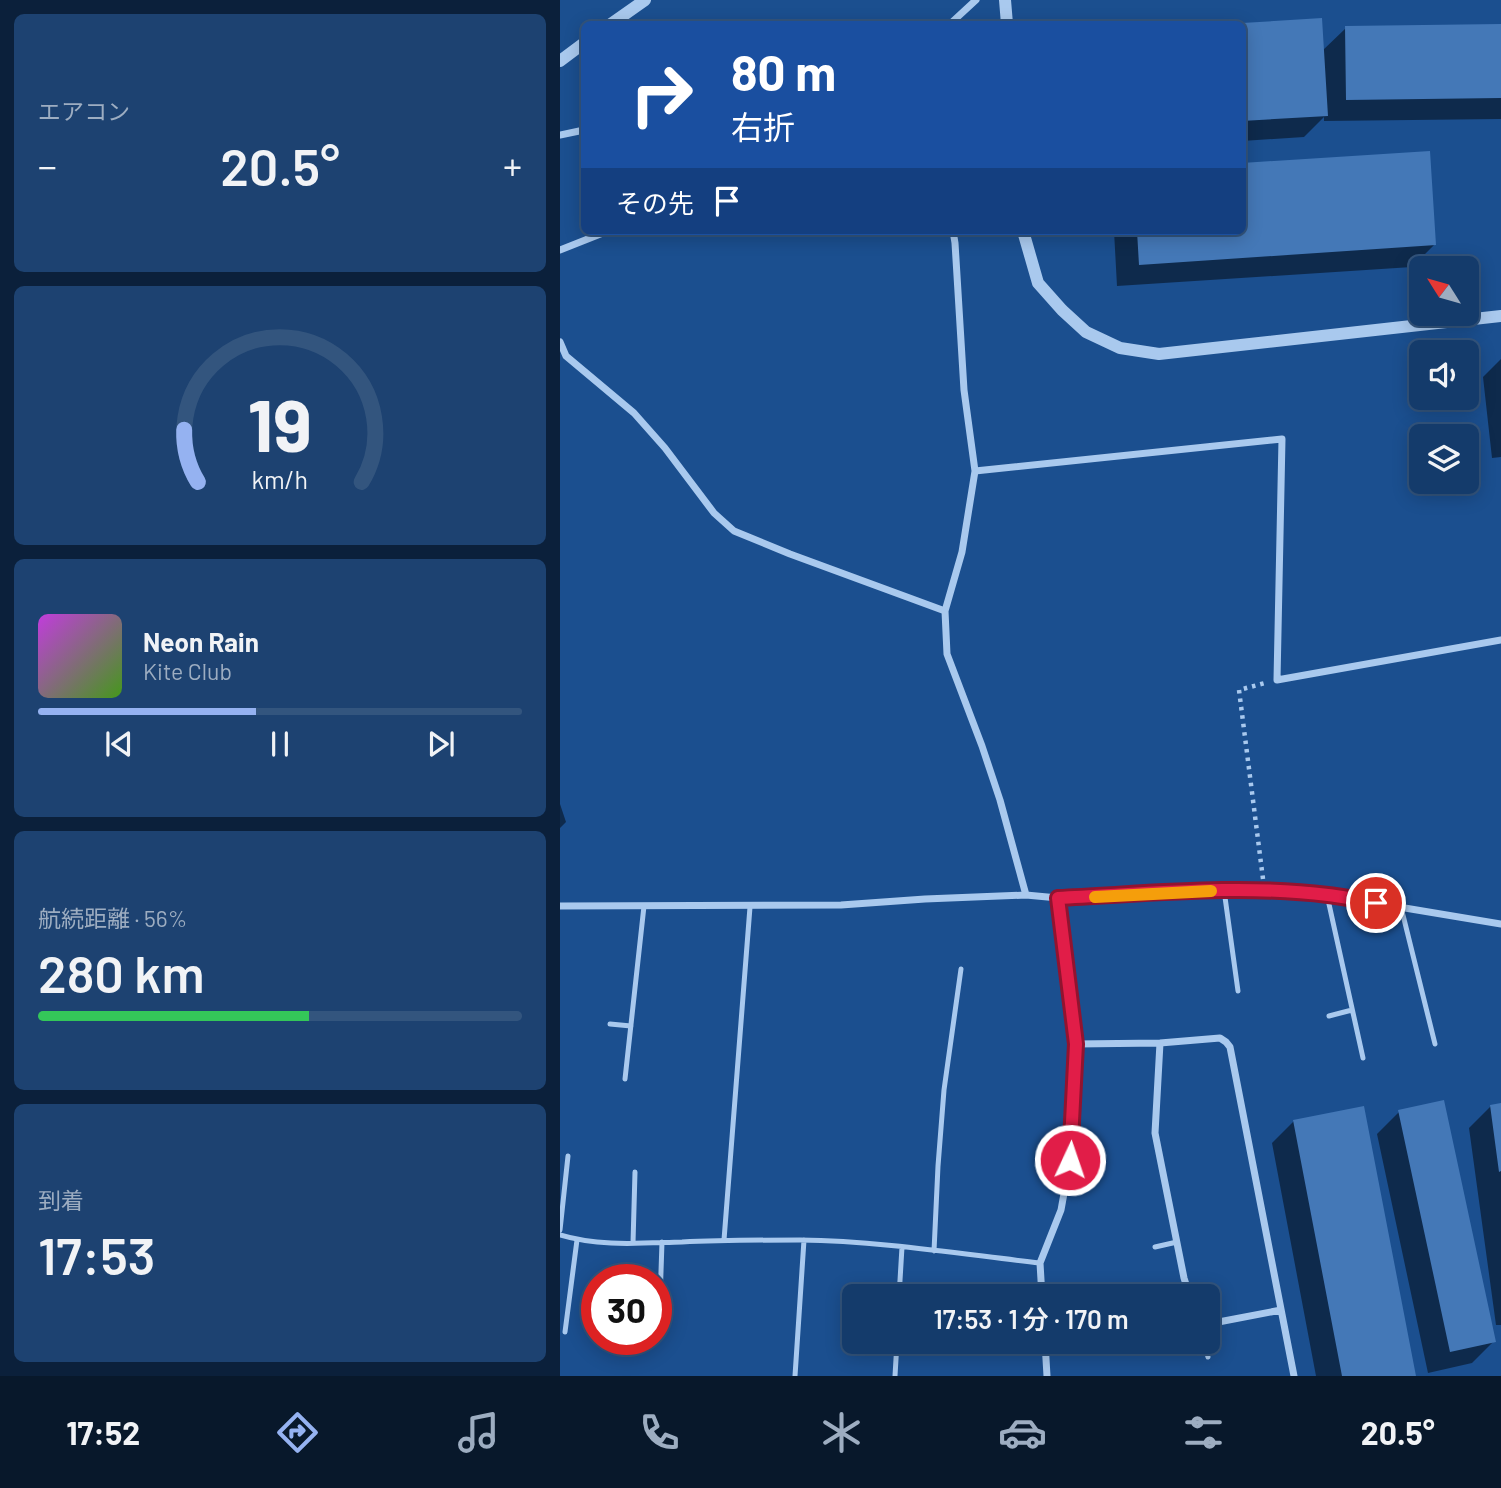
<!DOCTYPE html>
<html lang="ja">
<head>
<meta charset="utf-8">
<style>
  :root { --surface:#143b6b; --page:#1d4271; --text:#f1f3f6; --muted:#9dadc1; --line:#33557e; --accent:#95b2f1 }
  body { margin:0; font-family:Barlow,"Noto Sans JP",sans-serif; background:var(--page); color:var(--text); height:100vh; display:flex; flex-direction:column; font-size:26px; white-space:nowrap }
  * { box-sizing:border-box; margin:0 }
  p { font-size:23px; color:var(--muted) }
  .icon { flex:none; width:38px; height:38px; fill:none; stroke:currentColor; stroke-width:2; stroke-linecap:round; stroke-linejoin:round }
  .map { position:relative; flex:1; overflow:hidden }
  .details { display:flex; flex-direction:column; gap:14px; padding:14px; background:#0b203b; width:560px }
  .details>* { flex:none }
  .guide { position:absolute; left:21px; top:21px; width:665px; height:214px; border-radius:10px; box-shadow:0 4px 18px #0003,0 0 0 2px var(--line); background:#1a4fa0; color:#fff; overflow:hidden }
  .needle { width:46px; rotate:307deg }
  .fabs { position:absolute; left:849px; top:256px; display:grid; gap:14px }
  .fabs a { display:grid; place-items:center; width:70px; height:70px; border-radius:10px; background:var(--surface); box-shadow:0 4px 18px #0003,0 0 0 2px var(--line); font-size:35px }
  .speed { position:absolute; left:21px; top:1264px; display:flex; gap:14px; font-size:35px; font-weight:700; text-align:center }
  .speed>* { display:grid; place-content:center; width:91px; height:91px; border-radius:50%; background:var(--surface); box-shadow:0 4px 18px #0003,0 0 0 2px var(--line); line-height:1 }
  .speed .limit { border:10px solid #d22; background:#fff; color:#111 }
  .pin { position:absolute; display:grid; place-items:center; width:60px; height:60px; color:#fff; margin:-30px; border:4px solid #fff; border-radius:50%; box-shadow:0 2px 7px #0007 }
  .me { position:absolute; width:77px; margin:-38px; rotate:3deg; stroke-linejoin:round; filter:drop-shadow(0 0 5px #0008) }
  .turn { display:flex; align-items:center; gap:24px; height:147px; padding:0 35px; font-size:32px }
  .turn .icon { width:91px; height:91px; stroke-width:2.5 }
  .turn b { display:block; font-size:49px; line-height:60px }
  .then { display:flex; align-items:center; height:66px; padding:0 35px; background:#0003; gap:14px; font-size:26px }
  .big { font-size:52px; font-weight:600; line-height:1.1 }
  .details .card { flex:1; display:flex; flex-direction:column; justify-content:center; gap:10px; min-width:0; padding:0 24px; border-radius:10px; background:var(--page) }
  .details .dial { align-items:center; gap:0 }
  .dial svg { height:182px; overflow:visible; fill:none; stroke:var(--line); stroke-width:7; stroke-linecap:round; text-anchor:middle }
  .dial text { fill:var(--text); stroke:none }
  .song { display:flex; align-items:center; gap:21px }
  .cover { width:84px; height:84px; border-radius:10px; background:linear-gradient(135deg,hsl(290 70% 55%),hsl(100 70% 35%)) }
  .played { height:7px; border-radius:4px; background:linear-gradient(90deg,var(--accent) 45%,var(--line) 45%) }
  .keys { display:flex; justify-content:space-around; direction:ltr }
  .heat { display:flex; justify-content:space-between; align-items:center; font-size:38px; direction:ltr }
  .charge { height:10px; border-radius:5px; background:linear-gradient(90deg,#34c759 56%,var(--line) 0) }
  .trip { position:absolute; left:282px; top:1284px; width:378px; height:70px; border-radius:10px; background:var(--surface); box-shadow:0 4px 18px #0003,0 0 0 2px var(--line); font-weight:600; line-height:70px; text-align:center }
  .tabs { display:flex; height:112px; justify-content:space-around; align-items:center; background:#08182b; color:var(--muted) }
  .tabs .icon { width:49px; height:49px }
  .tabs .active { color:var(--accent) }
  .tabs b { font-size:32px; color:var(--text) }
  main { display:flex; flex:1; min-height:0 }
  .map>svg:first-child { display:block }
</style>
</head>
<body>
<main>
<section class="details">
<div class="card"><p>エアコン</p>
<div class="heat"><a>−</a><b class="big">20.5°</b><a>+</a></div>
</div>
<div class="card dial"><svg viewBox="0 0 100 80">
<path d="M14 69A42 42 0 1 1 86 69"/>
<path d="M14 69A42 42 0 0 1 8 46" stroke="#95b2f1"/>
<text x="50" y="56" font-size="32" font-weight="700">19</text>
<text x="50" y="72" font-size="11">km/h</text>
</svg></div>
<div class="card">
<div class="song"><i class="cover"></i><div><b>Neon Rain</b><p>Kite Club</p></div></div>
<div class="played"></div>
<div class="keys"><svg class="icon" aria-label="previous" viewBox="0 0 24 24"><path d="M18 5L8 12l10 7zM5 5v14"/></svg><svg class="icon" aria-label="pause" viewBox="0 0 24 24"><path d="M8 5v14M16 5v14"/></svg><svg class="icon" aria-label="next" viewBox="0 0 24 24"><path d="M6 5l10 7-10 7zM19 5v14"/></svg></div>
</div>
<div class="card"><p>航続距離 · 56%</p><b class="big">280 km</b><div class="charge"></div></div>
<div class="card"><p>到着</p><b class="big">17:53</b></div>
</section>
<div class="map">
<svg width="941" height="1376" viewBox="0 0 941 1376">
  <rect width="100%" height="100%" fill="#1b4f8f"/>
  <path fill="#0007" d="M 682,25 L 762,51 L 786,28 L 941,26 L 941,119 L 764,121 L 764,117 L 744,137 L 682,141 Z
    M 554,231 L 682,231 L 874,245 L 852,267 L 557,286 Z
    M 941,359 L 941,457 L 932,458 L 923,377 Z
    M 0,804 L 6,822 L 0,828 Z
    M 941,1105 L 941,1325 L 936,1325 L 909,1128 L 931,1106 Z
    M 839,1112 L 934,1341 L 912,1363 L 868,1373 L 817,1134 Z
    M 734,1121 L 854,1376 L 756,1376 L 712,1143 Z"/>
  <path fill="#4478b7" d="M 762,18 L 768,116 L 682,121 L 682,23 Z
    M 941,24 L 941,98 L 786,100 L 785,26 Z
    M 870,151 L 876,245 L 579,265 L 577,231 L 682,231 L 682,163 Z
    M 884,1100 L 936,1342 L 890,1352 L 838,1110 Z
    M 941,1103 L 941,1171 L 939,1172 L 930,1105 Z
    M 804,1106 L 856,1376 L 782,1376 L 733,1120 Z"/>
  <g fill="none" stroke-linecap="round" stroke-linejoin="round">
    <path stroke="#a9c9ee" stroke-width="4.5" stroke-dasharray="3.5 5" stroke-linecap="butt" d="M 703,879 L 679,690 L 705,683"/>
    <path stroke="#a9c9ee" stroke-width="5" d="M 664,890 L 678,991
      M 767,895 L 803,1058
      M 841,907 L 875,1044
      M 769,1016 L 792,1010
      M 50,1024 L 71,1026
      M 65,1079 L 84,906
      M 0,1230 L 8,1156
      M 0,1235 C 39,1247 82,1243 122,1242 C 162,1240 201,1240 240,1240 C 320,1241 401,1254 480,1263
      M 164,1240 L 190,907
      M 73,1243 L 75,1172
      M 595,1247 L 617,1242
      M 374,1251 L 378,1166 L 384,1090 L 401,969
      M 339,1297 L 342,1247
      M 99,1331 L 102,1242
      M 5,1332 L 17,1240
      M 644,1342 L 648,1357
      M 235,1376 L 244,1240
      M 335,1376 L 337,1342"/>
    <path stroke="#a9c9ee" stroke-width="7" d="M 390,24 L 416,0
      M 0,135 L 24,130
      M 0,250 L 48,231
      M 0,342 L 6,356 L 74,413 L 105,448 L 154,513 L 174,531 L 230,554 L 385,611 L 387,654 L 422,746 L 440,800 L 466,895
      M 415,471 L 722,439 L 717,680 L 941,640
      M 385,611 L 402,552 L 415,471 L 404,390 L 395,243 L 393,231
      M 0,906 L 281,905 L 365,899 L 466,895 L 498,898 L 664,890 L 704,891 L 767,895 L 941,924
      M 600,1043 L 595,1133 L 624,1278 L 630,1297
      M 516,1044 L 600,1043 L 660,1038 L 666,1042 L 670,1047 L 734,1376
      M 482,1297 L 480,1263 L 501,1210 L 510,1160 L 516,1044 L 498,898
      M 648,1324 L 721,1310
      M 485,1342 L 487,1376"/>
    <path stroke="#a9c9ee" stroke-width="12" d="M 445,0 L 447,24
      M 51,24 L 85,0
      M 0,61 L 24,43
      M 463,231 L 478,283 L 502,310 L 526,332 L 560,348 L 599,354 L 941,316"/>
  </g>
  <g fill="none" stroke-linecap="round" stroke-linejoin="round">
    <g stroke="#92132f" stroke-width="18">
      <path id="route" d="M 510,1160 L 516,1044 L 498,898 C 586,894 680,884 768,895 C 784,897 800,900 816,903"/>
    </g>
    <use href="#route" stroke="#e11d48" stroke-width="12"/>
    <path stroke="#f59e0b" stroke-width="12" d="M 535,897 L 651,891"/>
  </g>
</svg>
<div class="fabs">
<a><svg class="needle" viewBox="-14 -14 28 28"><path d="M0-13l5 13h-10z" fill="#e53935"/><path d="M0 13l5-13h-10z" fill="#9dadc1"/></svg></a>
<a><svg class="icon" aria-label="sound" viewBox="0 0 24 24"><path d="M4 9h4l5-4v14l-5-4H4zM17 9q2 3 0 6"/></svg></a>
<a><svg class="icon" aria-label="layers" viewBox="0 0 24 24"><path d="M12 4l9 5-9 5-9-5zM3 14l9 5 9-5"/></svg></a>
</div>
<div class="speed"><div class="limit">30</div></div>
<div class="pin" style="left:816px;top:903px;background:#d93025"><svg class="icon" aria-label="arrive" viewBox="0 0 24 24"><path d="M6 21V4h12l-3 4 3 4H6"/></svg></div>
<svg class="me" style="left:510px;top:1160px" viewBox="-20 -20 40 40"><circle r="17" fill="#e11d48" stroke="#fff" stroke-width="3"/><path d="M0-11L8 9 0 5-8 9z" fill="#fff"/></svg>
<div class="trip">17:53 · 1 分 · 170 m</div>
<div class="guide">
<div class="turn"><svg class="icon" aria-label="right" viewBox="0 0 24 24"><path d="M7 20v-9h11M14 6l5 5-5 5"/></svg><div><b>80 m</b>右折</div></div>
<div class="then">その先<svg class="icon" aria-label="arrive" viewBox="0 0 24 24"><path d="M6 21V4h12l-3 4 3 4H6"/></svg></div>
</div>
</div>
</main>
<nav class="tabs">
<b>17:52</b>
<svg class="icon active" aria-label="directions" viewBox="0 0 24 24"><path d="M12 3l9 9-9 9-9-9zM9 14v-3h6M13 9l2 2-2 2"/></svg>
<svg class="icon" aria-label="music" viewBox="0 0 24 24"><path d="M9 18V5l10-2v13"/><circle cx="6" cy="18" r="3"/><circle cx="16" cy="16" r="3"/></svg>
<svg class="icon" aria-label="phone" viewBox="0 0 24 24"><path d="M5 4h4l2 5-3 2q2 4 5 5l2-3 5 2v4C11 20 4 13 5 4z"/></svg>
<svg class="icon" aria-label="climate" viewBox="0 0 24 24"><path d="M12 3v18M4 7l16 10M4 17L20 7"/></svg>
<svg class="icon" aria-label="car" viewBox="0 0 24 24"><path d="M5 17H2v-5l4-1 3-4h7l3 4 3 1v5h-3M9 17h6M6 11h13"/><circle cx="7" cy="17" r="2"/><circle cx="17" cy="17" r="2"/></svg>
<svg class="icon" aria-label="filters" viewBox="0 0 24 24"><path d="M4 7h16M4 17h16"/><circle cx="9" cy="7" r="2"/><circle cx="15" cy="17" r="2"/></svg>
<b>20.5°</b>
</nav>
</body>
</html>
